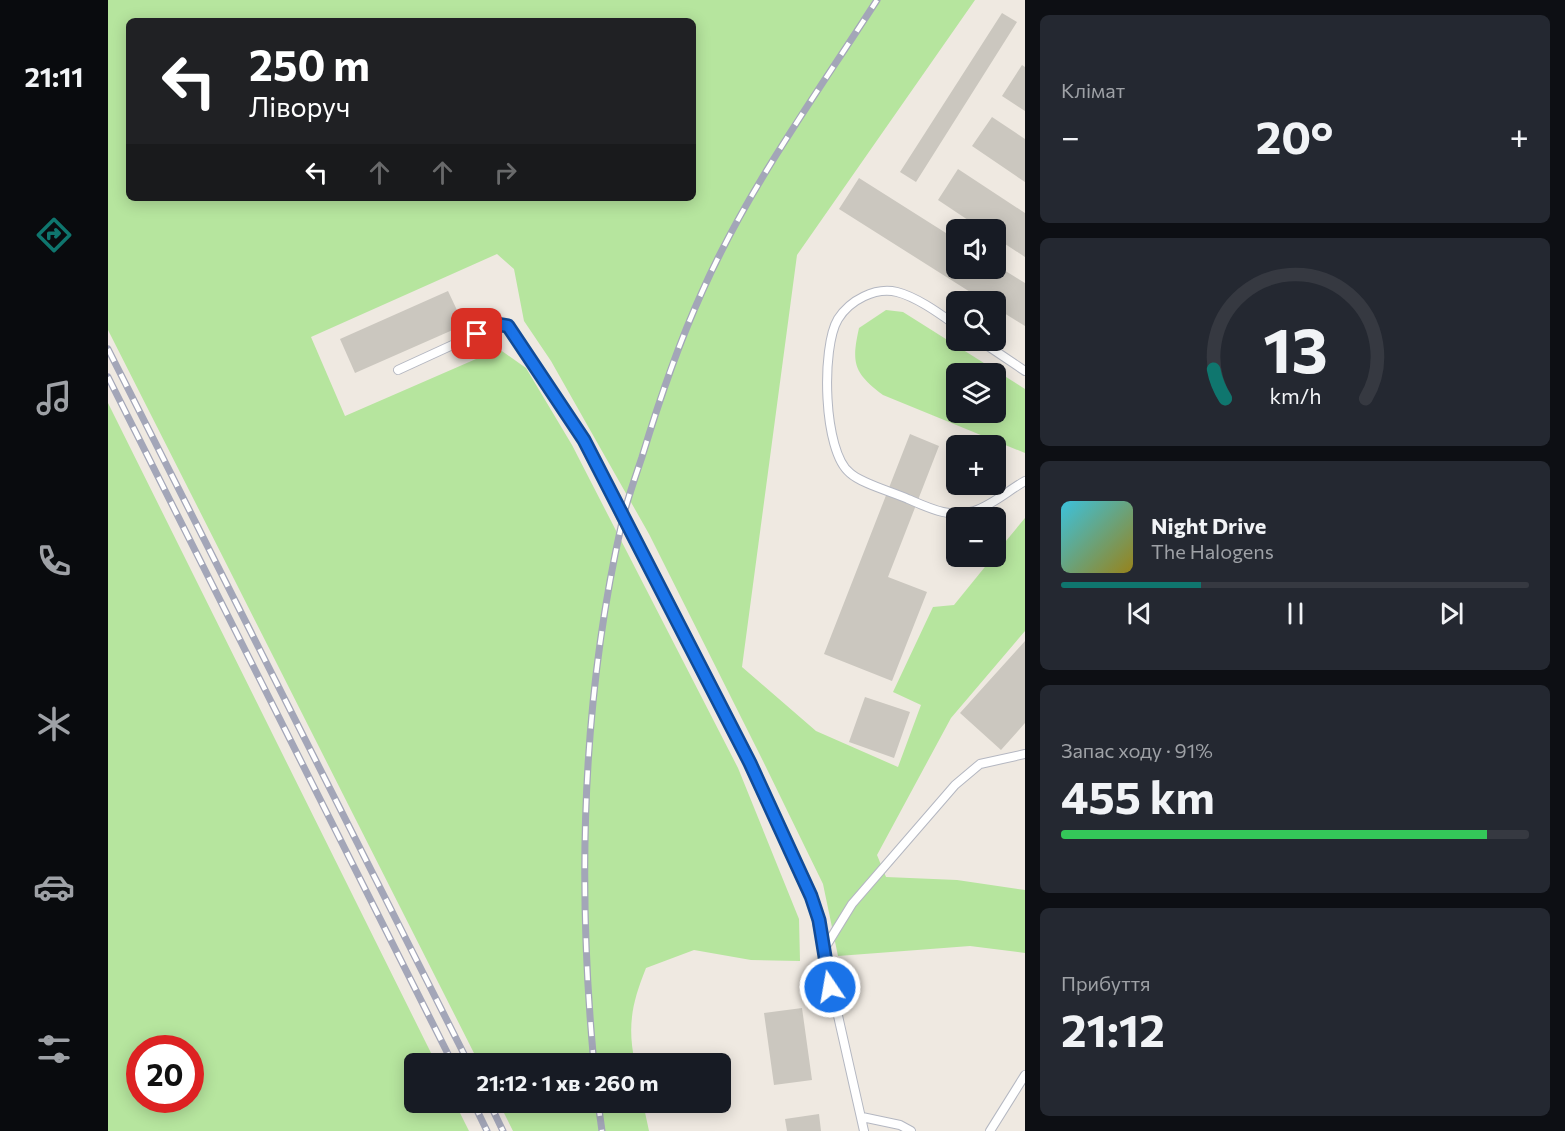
<!DOCTYPE html>
<html lang="uk">
<head>
<meta charset="utf-8">
<style>
  :root { --surface:#171b24; --page:#242831; --text:#f1f3f6; --muted:#9ea1a6; --line:#363941; --accent:#0f766e }
  body { margin:0; font-family:Commissioner,sans-serif; background:var(--page); color:var(--text); height:100vh; display:flex; flex-direction:column; font-size:22px; white-space:nowrap }
  * { box-sizing:border-box; margin:0 }
  p { font-size:20px; color:var(--muted) }
  .icon { flex:none; width:33px; height:33px; fill:none; stroke:currentColor; stroke-width:2; stroke-linecap:round; stroke-linejoin:round }
  .map { position:relative; flex:1; overflow:hidden }
  .side { display:flex; flex-direction:column; gap:15px; padding:15px; background:#0d0f14; width:540px }
  .side>* { flex:none }
  .top-card { position:absolute; left:18px; top:18px; width:570px; height:183px; border-radius:9px; box-shadow:0 3px 15px #0003; background:#202124; color:#fff; overflow:hidden }
  .tools { position:absolute; left:838px; top:219px; display:grid; gap:12px }
  .tools a { display:grid; place-items:center; width:60px; height:60px; border-radius:9px; background:var(--surface); box-shadow:0 3px 15px #0003; font-size:30px }
  .speed { position:absolute; left:18px; top:1035px; display:flex; gap:12px; font-size:30px; font-weight:700; text-align:center }
  .speed>* { display:grid; place-content:center; width:78px; height:78px; border-radius:50%; background:var(--surface); box-shadow:0 3px 15px #0003; line-height:1 }
  .speed .limit { border:9px solid #d22; background:#fff; color:#111 }
  .pin { position:absolute; display:grid; place-items:center; width:51px; height:51px; color:#fff; margin:-26px; border-radius:12px; box-shadow:0 3px 9px #0006 }
  .me { position:absolute; width:66px; margin:-33px; rotate:348deg; stroke-linejoin:round; filter:drop-shadow(0 0 4px #0008) }
  .turn { display:flex; align-items:center; gap:21px; height:126px; padding:0 24px; font-size:27px }
  .turn .icon { width:78px; height:78px; stroke-width:2.5 }
  .turn b { display:block; font-size:42px; line-height:51px }
  .lanes { display:flex; align-items:center; height:57px; padding:0 24px; background:#0003; justify-content:center; gap:30px; direction:ltr }
  .lanes .off { opacity:.35 }
  .big { font-size:45px; font-weight:700; line-height:1.1 }
  .side .widget { flex:1; display:flex; flex-direction:column; justify-content:center; gap:9px; min-width:0; padding:0 21px; border-radius:9px; background:var(--page) }
  .side .dial { align-items:center; gap:0 }
  .dial svg { height:156px; overflow:visible; fill:none; stroke:var(--line); stroke-width:7; stroke-linecap:round; text-anchor:middle }
  .dial text { fill:var(--text); stroke:none }
  .song { display:flex; align-items:center; gap:18px }
  .cover { width:72px; height:72px; border-radius:9px; background:linear-gradient(135deg,hsl(190 70% 55%),hsl(50 70% 35%)) }
  .played { height:6px; border-radius:3px; background:linear-gradient(90deg,var(--accent) 30%,var(--line) 30%) }
  .keys { display:flex; justify-content:space-around; direction:ltr }
  .heat { display:flex; justify-content:space-between; align-items:center; font-size:33px; direction:ltr }
  .charge { height:9px; border-radius:4px; background:linear-gradient(90deg,#34c759 91%,var(--line) 0) }
  .trip { position:absolute; left:296px; top:1053px; width:327px; height:60px; border-radius:9px; background:var(--surface); box-shadow:0 3px 15px #0003; font-weight:700; line-height:60px; text-align:center }
  main { display:flex; flex:1; min-height:0 }
  .dock { display:flex; flex-direction:column; width:108px; justify-content:space-around; align-items:center; background:#090b0e; color:var(--muted) }
  .dock .icon { width:42px; height:42px }
  .dock .active { color:var(--accent) }
  .dock b { font-size:27px; color:var(--text) }
  .map>svg:first-child { display:block }
</style>
</head>
<body>
<main>
<nav class="dock">
<b>21:11</b>
<svg class="icon active" aria-label="directions" viewBox="0 0 24 24"><path d="M12 3l9 9-9 9-9-9zM9 14v-3h6M13 9l2 2-2 2"/></svg>
<svg class="icon" aria-label="music" viewBox="0 0 24 24"><path d="M9 18V5l10-2v13"/><circle cx="6" cy="18" r="3"/><circle cx="16" cy="16" r="3"/></svg>
<svg class="icon" aria-label="phone" viewBox="0 0 24 24"><path d="M5 4h4l2 5-3 2q2 4 5 5l2-3 5 2v4C11 20 4 13 5 4z"/></svg>
<svg class="icon" aria-label="climate" viewBox="0 0 24 24"><path d="M12 3v18M4 7l16 10M4 17L20 7"/></svg>
<svg class="icon" aria-label="car" viewBox="0 0 24 24"><path d="M5 17H2v-5l4-1 3-4h7l3 4 3 1v5h-3M9 17h6M6 11h13"/><circle cx="7" cy="17" r="2"/><circle cx="17" cy="17" r="2"/></svg>
<svg class="icon" aria-label="filters" viewBox="0 0 24 24"><path d="M4 7h16M4 17h16"/><circle cx="9" cy="7" r="2"/><circle cx="15" cy="17" r="2"/></svg>
</nav>
<div class="map">
<svg width="917" height="1131" viewBox="0 0 917 1131">
  <rect width="100%" height="100%" fill="#efe9e1"/>
  <path fill="#b6e59e" fill-rule="evenodd" d="M 0,0 L 867,0 L 689,255 L 634,667 L 708,731 L 790,767 L 813,705 L 785,692 L 825,607 L 846,605 L 885,557 L 888,556 L 888,553 L 917,518 L 917,631 L 843,718 L 769,855 L 778,877 L 849,880 L 917,890 L 917,953 L 862,946 L 730,956 L 715,884 L 655,761 L 541,534 L 443,361 L 416,321 L 406,269 L 389,254 L 203,337 L 237,416 L 391,349 L 418,368 L 464,445 L 630,768 L 691,919 L 692,961 L 643,960 L 586,950 L 538,968 C 524,1003 519,1026 527,1063 L 371,1063 L 0,330 ZM 21,21 L 585,21 L 585,198 L 21,198 Z
    M 778,310 L 795,312 L 917,389 L 917,453 L 775,395 C 746,373 743,364 751,328 ZM 849,374 L 888,374 L 888,412 L 849,412 Z
    M 0,403 L 328,1063 L 306,1064 L 306,1102 L 347,1103 L 361,1131 L 0,1131 ZM 82,1048 L 82,1100 L 32,1100 L 32,1048 Z
    M 391,1103 L 535,1103 L 541,1131 L 405,1131 Z"/>
  <path fill="#cbc7bf" d="M 894,13 L 909,22 L 808,182 L 792,172 Z
    M 914,65 L 917,67 L 917,111 L 894,96 Z
    M 884,117 L 917,139 L 917,182 L 864,146 Z
    M 850,169 L 917,213 L 917,257 L 888,238 L 888,230 L 875,230 L 830,200 Z
    M 751,178 L 849,240 L 849,268 L 888,268 L 888,265 L 917,283 L 917,326 L 888,308 L 888,302 L 878,302 L 731,209 Z
    M 340,291 L 356,325 L 247,373 L 232,339 Z
    M 802,434 L 831,446 L 780,577 L 819,592 L 784,681 L 716,654 Z
    M 917,641 L 917,723 L 893,750 L 852,713 Z
    M 757,697 L 802,712 L 786,758 L 741,742 Z
    M 694,1008 L 704,1080 L 666,1085 L 656,1013 Z
    M 711,1114 L 713,1131 L 679,1131 L 677,1119 Z"/>
  <g fill="none" stroke-linecap="round" stroke-linejoin="round">
    <g stroke="#b4b7c1" stroke-width="10">
      <path id="service" d="M 849,326 C 832,314 809,297 789,292 C 767,287 742,300 730,319 C 713,347 715,452 742,473 C 754,484 785,492 800,499 C 821,508 843,519 866,511 C 883,506 901,490 917,481
        M 871,340 L 917,371
        M 290,370 L 388,325 L 400,326 L 476,440 L 514,519 L 642,763 L 703,896 L 756,1131
        M 715,951 L 744,904 L 847,785 L 872,764 L 917,754
        M 754,1117 L 792,1125 L 803,1131
        M 882,1131 L 917,1075"/>
    </g>
    <use href="#service" stroke="#fff" stroke-width="8"/>
    <g stroke="#a3a6b8" stroke-width="7">
      <path id="rail" d="M 0,349 L 361,1064
        M 0,377 L 345,1064
        M 486,1064 C 469,884 474,699 514,522 C 519,500 527,478 534,457 C 551,401 570,345 594,292 C 640,188 708,95 769,0
        M 365,1102 L 379,1131
        M 381,1102 L 395,1131
        M 490,1102 L 494,1131"/>
    </g>
    <use href="#rail" stroke="#fff" stroke-width="4.5" stroke-dasharray="14" stroke-linecap="butt"/>
  </g>
  <g fill="none" stroke-linecap="round" stroke-linejoin="round">
    <g stroke="#114b97" stroke-width="15">
      <path id="route" d="M 369,334 L 388,324 L 400,326 L 476,440 L 642,763 L 703,896 L 711,920 L 722,987"/>
    </g>
    <use href="#route" stroke="#1a73e8" stroke-width="10"/>
  </g>
</svg>
<div class="tools">
<a><svg class="icon" aria-label="sound" viewBox="0 0 24 24"><path d="M4 9h4l5-4v14l-5-4H4zM17 9q2 3 0 6"/></svg></a>
<a><svg class="icon" aria-label="search" viewBox="0 0 24 24"><circle cx="10" cy="10" r="6"/><path d="M15 15l6 6"/></svg></a>
<a><svg class="icon" aria-label="layers" viewBox="0 0 24 24"><path d="M12 4l9 5-9 5-9-5zM3 14l9 5 9-5"/></svg></a>
<a>+</a>
<a>−</a>
</div>
<div class="speed"><div class="limit">20</div></div>
<div class="pin" style="left:369px;top:334px;background:#d93025"><svg class="icon" aria-label="arrive" viewBox="0 0 24 24"><path d="M6 21V4h12l-3 4 3 4H6"/></svg></div>
<svg class="me" style="left:722px;top:987px" viewBox="-20 -20 40 40"><circle r="17" fill="#1a73e8" stroke="#fff" stroke-width="3"/><path d="M0-11L8 9 0 5-8 9z" fill="#fff"/></svg>
<div class="trip">21:12 · 1 хв · 260 m</div>
<div class="top-card">
<div class="turn"><svg class="icon" aria-label="left" viewBox="0 0 24 24"><path d="M17 20v-9H6M10 6l-5 5 5 5"/></svg><div><b>250 m</b>Ліворуч</div></div>
<div class="lanes"><svg class="icon" aria-label="left" viewBox="0 0 24 24"><path d="M17 20v-9H6M10 6l-5 5 5 5"/></svg><svg class="icon off" aria-label="ahead" viewBox="0 0 24 24"><path d="M12 20V5M6 11l6-6 6 6"/></svg><svg class="icon off" aria-label="ahead" viewBox="0 0 24 24"><path d="M12 20V5M6 11l6-6 6 6"/></svg><svg class="icon off" aria-label="right" viewBox="0 0 24 24"><path d="M7 20v-9h11M14 6l5 5-5 5"/></svg></div>
</div>
</div>
<section class="side">
<div class="widget"><p>Клімат</p>
<div class="heat"><a>−</a><b class="big">20°</b><a>+</a></div>
</div>
<div class="widget dial"><svg viewBox="0 0 100 80">
<path d="M14 69A42 42 0 1 1 86 69"/>
<path d="M14 69A42 42 0 0 1 8 54" stroke="#0f766e"/>
<text x="50" y="56" font-size="32" font-weight="700">13</text>
<text x="50" y="72" font-size="11">km/h</text>
</svg></div>
<div class="widget">
<div class="song"><i class="cover"></i><div><b>Night Drive</b><p>The Halogens</p></div></div>
<div class="played"></div>
<div class="keys"><svg class="icon" aria-label="previous" viewBox="0 0 24 24"><path d="M18 5L8 12l10 7zM5 5v14"/></svg><svg class="icon" aria-label="pause" viewBox="0 0 24 24"><path d="M8 5v14M16 5v14"/></svg><svg class="icon" aria-label="next" viewBox="0 0 24 24"><path d="M6 5l10 7-10 7zM19 5v14"/></svg></div>
</div>
<div class="widget"><p>Запас ходу · 91%</p><b class="big">455 km</b><div class="charge"></div></div>
<div class="widget"><p>Прибуття</p><b class="big">21:12</b></div>
</section>
</main>
</body>
</html>
